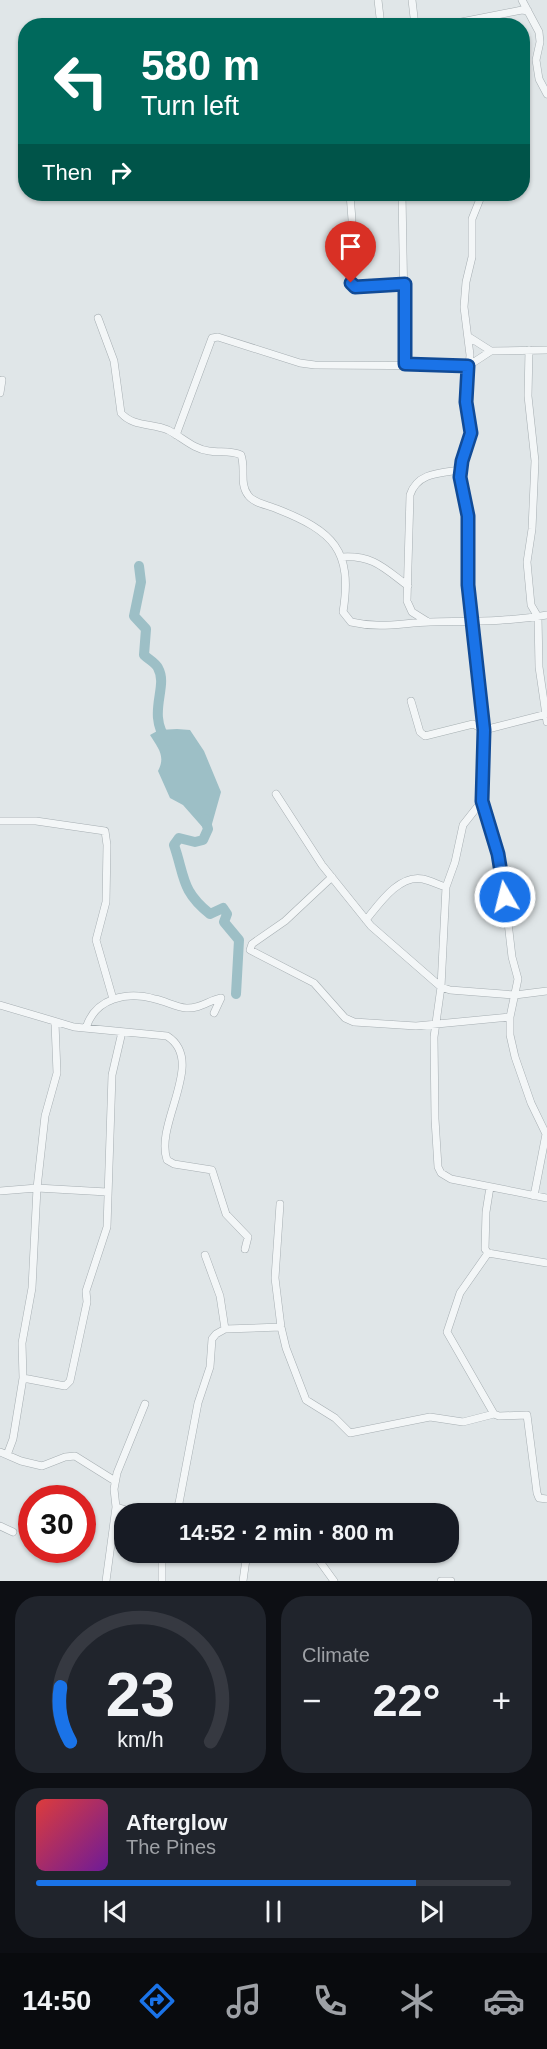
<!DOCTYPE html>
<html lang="en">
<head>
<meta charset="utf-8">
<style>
  :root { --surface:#171b24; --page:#20242c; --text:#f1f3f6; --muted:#9ea1a6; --line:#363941; --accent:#1a73e8 }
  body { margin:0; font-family:Arial,sans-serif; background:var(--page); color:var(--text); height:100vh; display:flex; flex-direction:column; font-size:22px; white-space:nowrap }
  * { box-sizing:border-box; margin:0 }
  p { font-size:20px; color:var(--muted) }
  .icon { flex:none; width:33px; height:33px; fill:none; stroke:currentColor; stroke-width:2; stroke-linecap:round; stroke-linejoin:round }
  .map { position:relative; height:1581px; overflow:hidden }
  .side { display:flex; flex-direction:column; gap:15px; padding:15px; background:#0d0f14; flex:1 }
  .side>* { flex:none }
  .hud { position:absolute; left:18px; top:18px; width:512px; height:183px; border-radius:24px; box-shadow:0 2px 4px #0004; background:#00695c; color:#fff; overflow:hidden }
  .speed { position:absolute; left:18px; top:1485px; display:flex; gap:12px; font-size:30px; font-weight:700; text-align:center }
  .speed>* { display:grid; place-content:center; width:78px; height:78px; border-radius:50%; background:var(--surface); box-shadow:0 2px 4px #0004; line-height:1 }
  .speed .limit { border:9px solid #d22; background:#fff; color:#111 }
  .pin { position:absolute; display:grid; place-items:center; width:51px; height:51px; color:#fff; margin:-62px -26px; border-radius:50% 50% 50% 0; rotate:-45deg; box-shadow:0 0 6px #0007 }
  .pin .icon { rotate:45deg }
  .me { position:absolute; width:66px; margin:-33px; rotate:352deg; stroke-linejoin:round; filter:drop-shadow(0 0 4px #0008) }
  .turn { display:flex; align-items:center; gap:21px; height:126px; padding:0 24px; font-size:27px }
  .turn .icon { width:78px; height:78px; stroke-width:2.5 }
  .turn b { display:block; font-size:42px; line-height:51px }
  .then { display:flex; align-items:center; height:57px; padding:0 24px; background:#0003; gap:12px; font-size:22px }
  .big { font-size:45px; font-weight:800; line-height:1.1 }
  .side .tile { flex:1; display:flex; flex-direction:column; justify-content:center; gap:9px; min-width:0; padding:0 21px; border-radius:24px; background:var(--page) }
  .side .dial { align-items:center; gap:0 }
  .dial svg { height:156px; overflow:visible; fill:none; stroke:var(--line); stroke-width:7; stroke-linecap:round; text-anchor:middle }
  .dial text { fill:var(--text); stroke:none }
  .song { display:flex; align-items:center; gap:18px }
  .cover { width:72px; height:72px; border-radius:9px; background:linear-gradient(135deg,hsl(0 70% 55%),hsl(280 70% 35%)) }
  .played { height:6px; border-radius:3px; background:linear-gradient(90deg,var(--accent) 80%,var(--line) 80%) }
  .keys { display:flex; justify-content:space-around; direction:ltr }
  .heat { display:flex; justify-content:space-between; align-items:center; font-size:33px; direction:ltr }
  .side .tiles { flex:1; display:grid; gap:15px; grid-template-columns:1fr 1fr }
  .tile:last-child { grid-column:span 2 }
  .trip { position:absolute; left:114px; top:1503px; width:345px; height:60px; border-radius:24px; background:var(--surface); box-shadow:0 2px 4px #0004; font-weight:800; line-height:60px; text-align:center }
  .tabs { display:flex; height:96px; justify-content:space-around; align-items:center; background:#090b0e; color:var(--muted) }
  .tabs .icon { width:42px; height:42px }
  .tabs .active { color:var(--accent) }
  .tabs b { font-size:27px; color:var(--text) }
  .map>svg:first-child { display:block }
</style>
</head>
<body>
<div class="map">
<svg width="547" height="1581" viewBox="0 0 547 1581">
  <rect width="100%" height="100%" fill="#e0e6e8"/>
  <path fill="#9dbfc6" d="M 177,729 L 190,730 L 204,751 L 221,792 L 210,831 L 205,830 L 183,805 L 170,798 L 158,771 C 166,756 158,748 150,735 L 159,730 Z"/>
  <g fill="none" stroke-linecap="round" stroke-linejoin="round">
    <path stroke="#9dbfc6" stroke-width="10" d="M 139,566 L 141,582 L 134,616 L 146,629 L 144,655 C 148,659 156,663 158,668 C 169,687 146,713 167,741
      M 205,819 L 208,829 L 203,840 L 195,842 L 179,838 L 174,845 C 185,877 181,891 210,914 L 223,908 L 227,914 L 224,922 L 239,940 L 236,994"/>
    <g stroke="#a6aeb2" stroke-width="8">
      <path id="minor" d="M 378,0 L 381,26
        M 412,0 L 415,26
        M 522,0 L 539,32 L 540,42 L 536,60 L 539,79 L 547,94
        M 441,26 L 522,10 L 528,11
        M 350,194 L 352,220 L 349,277 L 355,287 L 405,283
        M 402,194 L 405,365
        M 482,194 L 472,219 L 472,257 L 466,282 L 464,307 L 470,355 L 466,402 L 471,433 L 462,461 L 460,477 L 468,516 L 468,585 L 484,730 L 482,801 L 502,870 L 512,957 L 518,979 L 510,1017 L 510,1035 L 515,1057 L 531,1103 L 546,1134 L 534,1196
        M 98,318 L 114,361 L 121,413 C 133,427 152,423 168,430 C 182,437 193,449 209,451 C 220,453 230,450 241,455 C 246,468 239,483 248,495 C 253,503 268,505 277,509 C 333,531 353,550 343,612 L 351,622 C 381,629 401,623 430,622 C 469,621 508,622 547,615
        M 469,337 L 491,351
        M 529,350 L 528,396 L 535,461 L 532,529 L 527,562 L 531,605 L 538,617 L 539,667 L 547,722
        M 0,393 L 2,380
        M 176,435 L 212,338 L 218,337 L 300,363 L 315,365 L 468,366 L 491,351 L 547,350
        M 342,557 C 373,555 384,568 408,586
        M 428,622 L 412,612 L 407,601 L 410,495 C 417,473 439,473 460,470
        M 411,701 L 420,732 L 425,736 L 473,724 L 484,730 L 547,714
        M 276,794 L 322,865 L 371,926 L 441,987 L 450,990 L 515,995 L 547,991
        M 482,801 L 463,825 L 455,862 L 446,887 L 441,987 L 434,1037 L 435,1119 L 438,1167 L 441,1173 L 451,1179 L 547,1198
        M 0,821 L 36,821 L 105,831 L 107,845 L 106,902 L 96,940 L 113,999
        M 332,877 L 285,921 L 252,944 L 250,950 L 314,983 L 345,1018 L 354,1022 L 416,1026 L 510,1017
        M 366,920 C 379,904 399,874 423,879 C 431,881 439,885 446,887
        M 0,1005 L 74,1027 L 167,1036 C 207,1061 154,1123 167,1160 L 174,1164 L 212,1170 L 226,1214 L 248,1237 L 245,1249
        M 86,1028 C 95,998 127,991 155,999 C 165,1001 176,1007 186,1008 C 201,1009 209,1000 221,998 L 214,1013
        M 490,1187 L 486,1212 L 485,1249 L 488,1253 L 547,1263
        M 0,1191 L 37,1188 L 107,1192
        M 280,1204 L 275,1278 L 281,1327 L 286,1348 L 306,1400 L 335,1418 L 350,1433 L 430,1417 L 463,1422 L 494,1414 L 499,1416 L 527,1415 L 537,1493 L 539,1498 L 547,1499
        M 488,1253 L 460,1293 L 447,1332 L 494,1414
        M 225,1329 L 281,1327
        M 23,1378 L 65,1386 L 70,1381 L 87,1302 L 86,1291 L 107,1227 L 112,1075 L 122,1032
        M 0,1452 L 21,1461 L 42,1466 L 65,1457 L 75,1456 L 115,1481
        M 7,1455 L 13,1439 L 23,1378 L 22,1343 L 32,1288 L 37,1188 L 45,1116 L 57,1073 L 55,1023
        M 179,1503 L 184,1514
        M 116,1507 L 140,1514
        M 174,1514 L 179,1503 L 198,1403 L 210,1367 L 212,1339 L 216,1334 L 225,1329 L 220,1296 L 205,1255
        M 0,1526 L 13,1532
        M 162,1552 L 162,1581
        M 313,1552 L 334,1581
        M 106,1581 L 116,1507 L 114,1489 L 117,1473 L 145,1404
        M 243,1581 L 247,1552
        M 441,1581 L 451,1581"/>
    </g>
    <use href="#minor" stroke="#f3f6f7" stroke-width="7"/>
  </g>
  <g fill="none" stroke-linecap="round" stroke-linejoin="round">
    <g stroke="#114b97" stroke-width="15">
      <path id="route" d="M 351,283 L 355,287 L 405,284 L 405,364 L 468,366 L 466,402 L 471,433 L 462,461 L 460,477 L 468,516 L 468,585 L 484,730 L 482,801 L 498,854 L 505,897"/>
    </g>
    <use href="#route" stroke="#1a73e8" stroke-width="10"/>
  </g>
</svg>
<div class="speed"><div class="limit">30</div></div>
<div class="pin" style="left:351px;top:283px;background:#d93025"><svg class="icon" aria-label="arrive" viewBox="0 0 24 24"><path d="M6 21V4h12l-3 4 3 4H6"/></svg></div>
<svg class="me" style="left:505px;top:897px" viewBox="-20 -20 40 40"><circle r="17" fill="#1a73e8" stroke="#fff" stroke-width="3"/><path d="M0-11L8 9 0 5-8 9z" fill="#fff"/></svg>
<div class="trip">14:52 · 2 min · 800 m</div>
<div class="hud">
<div class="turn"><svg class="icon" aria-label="left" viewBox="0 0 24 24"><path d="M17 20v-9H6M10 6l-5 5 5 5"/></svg><div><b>580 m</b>Turn left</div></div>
<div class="then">Then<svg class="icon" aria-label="right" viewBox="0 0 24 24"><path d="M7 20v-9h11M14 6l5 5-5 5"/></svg></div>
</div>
</div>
<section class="side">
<div class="tiles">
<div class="tile dial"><svg viewBox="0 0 100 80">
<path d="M14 69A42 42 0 1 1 86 69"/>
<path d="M14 69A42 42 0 0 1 9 41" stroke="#1a73e8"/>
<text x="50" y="56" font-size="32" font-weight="700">23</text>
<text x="50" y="72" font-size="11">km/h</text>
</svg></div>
<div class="tile"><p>Climate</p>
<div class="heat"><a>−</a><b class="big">22°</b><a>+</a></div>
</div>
<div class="tile">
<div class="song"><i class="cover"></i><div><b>Afterglow</b><p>The Pines</p></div></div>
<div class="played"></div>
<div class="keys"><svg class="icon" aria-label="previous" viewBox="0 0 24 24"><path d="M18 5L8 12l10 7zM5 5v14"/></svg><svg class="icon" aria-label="pause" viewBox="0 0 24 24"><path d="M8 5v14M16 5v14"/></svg><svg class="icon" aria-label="next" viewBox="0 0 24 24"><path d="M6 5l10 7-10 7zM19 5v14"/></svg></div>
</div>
</div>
</section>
<nav class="tabs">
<b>14:50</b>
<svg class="icon active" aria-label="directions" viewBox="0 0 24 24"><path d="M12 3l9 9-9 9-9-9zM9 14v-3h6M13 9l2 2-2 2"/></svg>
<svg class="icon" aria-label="music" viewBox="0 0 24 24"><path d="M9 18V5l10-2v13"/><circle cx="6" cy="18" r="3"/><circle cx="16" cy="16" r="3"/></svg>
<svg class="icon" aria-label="phone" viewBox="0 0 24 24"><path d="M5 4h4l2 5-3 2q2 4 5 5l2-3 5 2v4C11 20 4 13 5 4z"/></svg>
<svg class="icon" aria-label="climate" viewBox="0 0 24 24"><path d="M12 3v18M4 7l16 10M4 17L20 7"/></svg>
<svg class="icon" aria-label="car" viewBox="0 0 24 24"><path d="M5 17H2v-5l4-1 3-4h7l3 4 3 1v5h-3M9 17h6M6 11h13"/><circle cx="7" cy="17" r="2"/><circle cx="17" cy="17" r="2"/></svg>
</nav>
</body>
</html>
